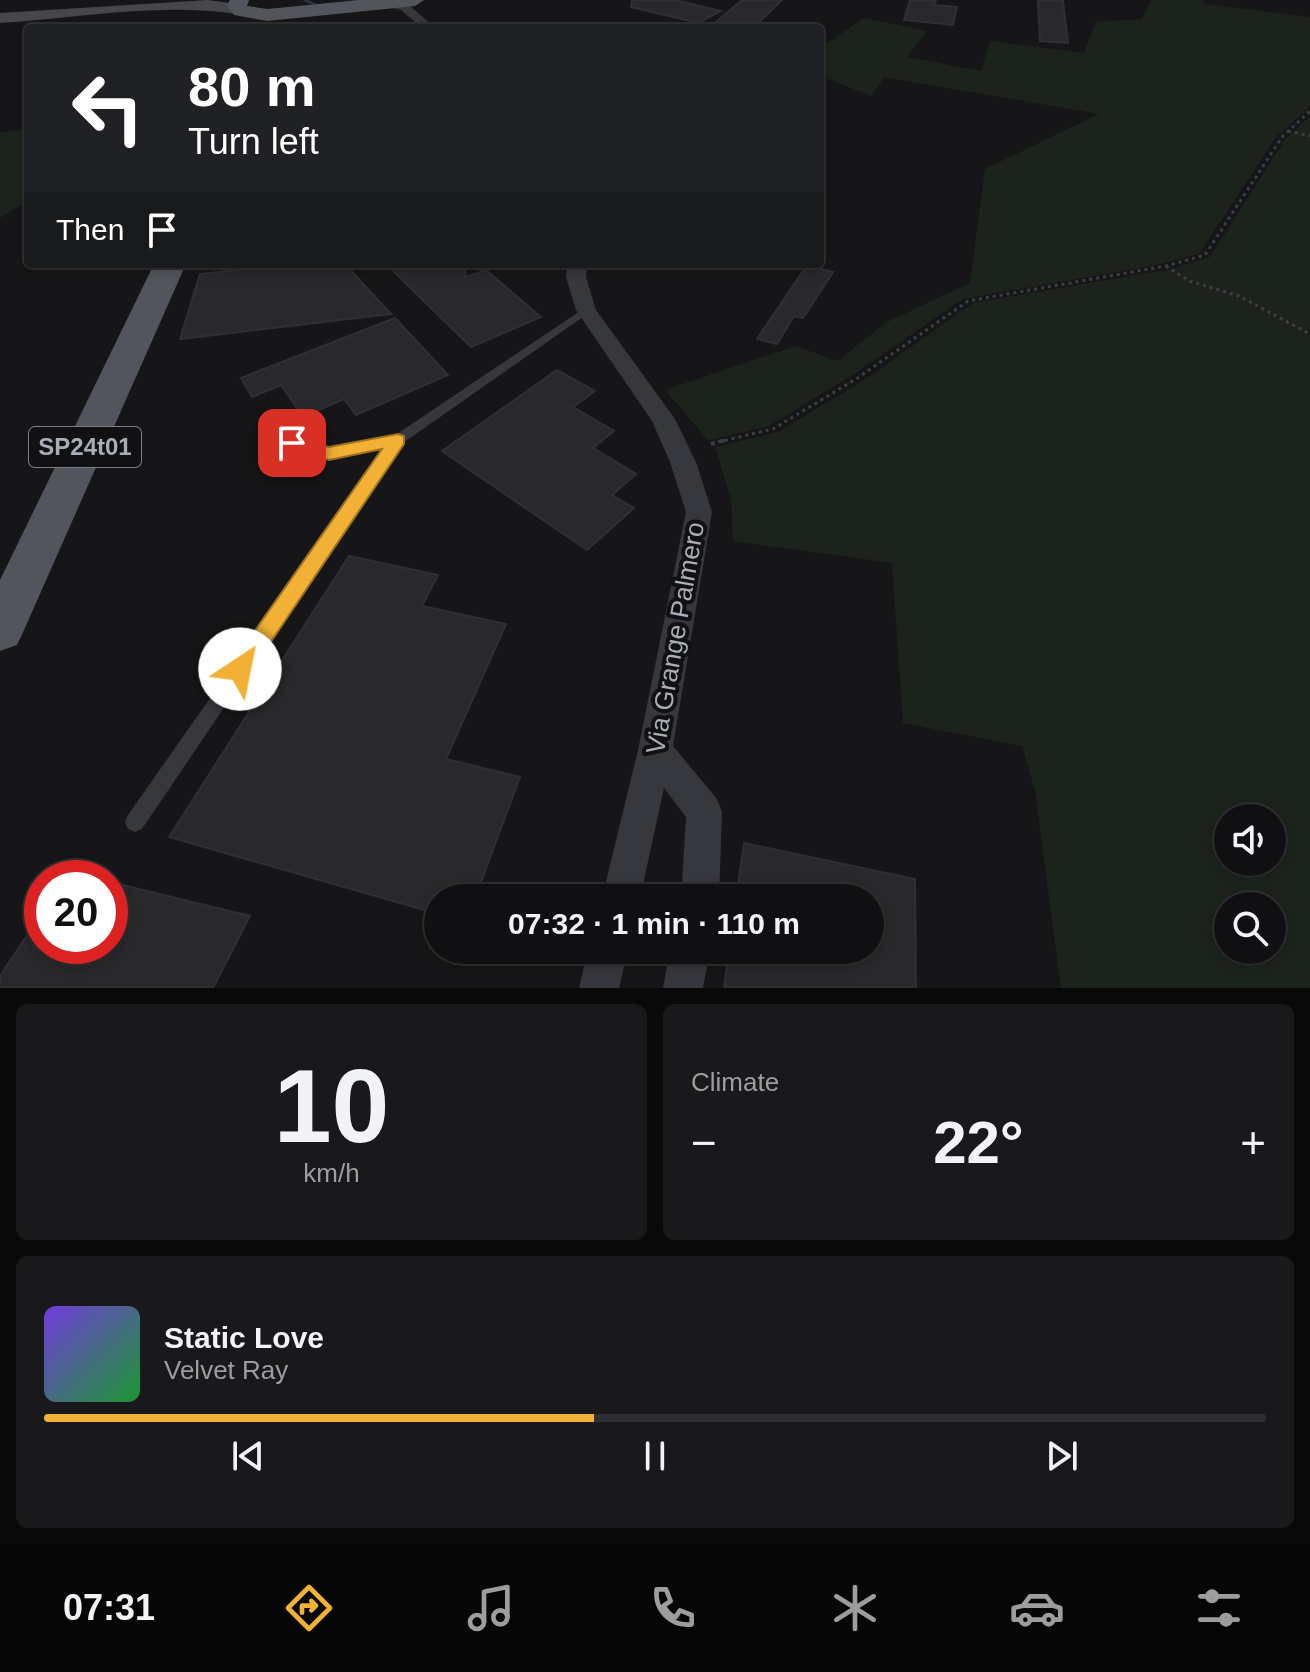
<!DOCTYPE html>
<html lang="en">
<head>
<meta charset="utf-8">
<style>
  :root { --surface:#101012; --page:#19191b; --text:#f1f3f6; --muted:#9c9d9f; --line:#303032; --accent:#f2b134 }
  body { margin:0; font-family:Helvetica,sans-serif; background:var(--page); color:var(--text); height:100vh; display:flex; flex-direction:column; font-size:30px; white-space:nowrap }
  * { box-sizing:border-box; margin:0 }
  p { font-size:26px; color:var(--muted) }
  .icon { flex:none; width:44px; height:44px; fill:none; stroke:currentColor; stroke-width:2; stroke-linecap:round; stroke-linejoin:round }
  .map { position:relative; height:988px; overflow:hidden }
  .sheet { display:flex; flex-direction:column; gap:16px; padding:16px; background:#09090a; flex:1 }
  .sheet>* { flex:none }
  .guide { position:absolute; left:24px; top:24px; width:800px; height:244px; border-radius:8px; box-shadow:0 4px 12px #0003,0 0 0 2px var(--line); background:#202124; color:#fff; overflow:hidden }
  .controls { position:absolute; left:1214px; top:804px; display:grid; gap:16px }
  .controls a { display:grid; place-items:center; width:72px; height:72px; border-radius:50%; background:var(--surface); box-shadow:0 4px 12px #0003,0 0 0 2px var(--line); font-size:40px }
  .speed { position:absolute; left:24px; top:860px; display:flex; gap:16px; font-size:40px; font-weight:700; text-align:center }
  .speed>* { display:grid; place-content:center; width:104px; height:104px; border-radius:50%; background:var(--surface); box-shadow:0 4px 12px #0003,0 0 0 2px var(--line); line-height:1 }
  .speed .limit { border:12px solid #d22; background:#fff; color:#111 }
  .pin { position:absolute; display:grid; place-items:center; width:68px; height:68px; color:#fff; margin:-34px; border-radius:16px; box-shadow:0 4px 12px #0006 }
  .me { position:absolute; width:88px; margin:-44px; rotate:34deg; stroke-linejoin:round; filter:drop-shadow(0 0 6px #0008) }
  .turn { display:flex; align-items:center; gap:28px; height:168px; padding:0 32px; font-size:36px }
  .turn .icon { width:104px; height:104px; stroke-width:2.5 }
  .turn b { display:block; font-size:56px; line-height:68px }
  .then { display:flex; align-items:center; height:76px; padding:0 32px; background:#0003; gap:16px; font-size:30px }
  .big { font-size:60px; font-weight:800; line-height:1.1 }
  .sheet .tile { flex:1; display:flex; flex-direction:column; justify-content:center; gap:12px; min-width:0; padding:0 28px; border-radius:12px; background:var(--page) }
  .sheet .dial { align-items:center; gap:0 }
  .dial b { font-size:104px; line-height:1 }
  .song { display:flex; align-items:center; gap:24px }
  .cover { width:96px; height:96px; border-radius:12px; background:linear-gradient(135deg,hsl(260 70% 55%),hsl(130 70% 35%)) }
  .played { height:8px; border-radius:4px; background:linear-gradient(90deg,var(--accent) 45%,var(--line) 45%) }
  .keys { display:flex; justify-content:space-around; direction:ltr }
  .heat { display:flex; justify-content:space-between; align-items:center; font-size:44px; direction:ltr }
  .sheet .tiles { flex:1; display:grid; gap:16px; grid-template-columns:1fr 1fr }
  .tile:last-child { grid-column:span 2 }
  .trip { position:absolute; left:424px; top:884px; width:460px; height:80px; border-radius:40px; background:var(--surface); box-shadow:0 4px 12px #0003,0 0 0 2px var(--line); font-weight:800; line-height:80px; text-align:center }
  .tab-bar { display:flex; height:128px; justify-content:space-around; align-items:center; background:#060607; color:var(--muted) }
  .tab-bar .icon { width:56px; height:56px }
  .tab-bar .selected { color:var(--accent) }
  .tab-bar b { font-size:36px; color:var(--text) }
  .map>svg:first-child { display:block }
</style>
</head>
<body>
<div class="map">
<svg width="1310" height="988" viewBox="0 0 1310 988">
  <rect width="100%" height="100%" fill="#161618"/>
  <path fill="#1c231d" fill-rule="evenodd" d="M 1151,0 L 1202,0 L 1206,4 L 1310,17 L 1310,107 L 1277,136 L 1199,254 L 1161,264 L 963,299 L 851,376 L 769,426 L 708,440 L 665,390 L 796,346 L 837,361 L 887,322 L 970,283 L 985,169 L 1099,114 L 884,77 L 872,96 L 820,76 L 820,48 L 864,18 L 927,31 L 907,57 L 981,71 L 990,41 L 1084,53 L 1096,22 L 1142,19 Z
    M 1310,116 L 1310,988 L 1061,988 L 1035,791 L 1022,746 L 903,723 L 892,563 L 733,541 L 731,499 L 715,447 L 778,432 L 861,382 L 973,303 L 1171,269 L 1210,257 L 1286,138 ZM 1272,818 L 1272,862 L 1228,862 L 1228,818 ZM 1272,906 L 1272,950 L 1228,950 L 1228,906 Z
    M 28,129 L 28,201 L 0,218 L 0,132 Z"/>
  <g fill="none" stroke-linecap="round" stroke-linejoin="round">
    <path stroke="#2c353c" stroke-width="3" d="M 305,0 L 318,6"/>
  </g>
  <path fill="#29292c" stroke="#303034" stroke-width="2" d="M 632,0 L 675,0 L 721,11 L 698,23 L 631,7 Z
    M 742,0 L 782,0 L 753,28 L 709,28 Z
    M 910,0 L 936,0 L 934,5 L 957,7 L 953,25 L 904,20 Z
    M 1038,0 L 1063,1 L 1068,43 L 1040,41 Z
    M 294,264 L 345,264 L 391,314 L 180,339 L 200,274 Z
    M 386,264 L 464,264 L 466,277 L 486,270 L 541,317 L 471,347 Z
    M 807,265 L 833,272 L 803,318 L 794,316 L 777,344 L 757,339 Z
    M 395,318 L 448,375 L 356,415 L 344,399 L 303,417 L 281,385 L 252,397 L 241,378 Z
    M 557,370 L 595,391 L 573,407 L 614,431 L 593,448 L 636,474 L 612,495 L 634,508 L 587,550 L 442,451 Z
    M 349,556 L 438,575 L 422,606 L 506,624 L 446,759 L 520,777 L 475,898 L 438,898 L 438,914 L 169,837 Z
    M 744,843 L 915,879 L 916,988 L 724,988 L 729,950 L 870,950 L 870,898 L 736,898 Z
    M 110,882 L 250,916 L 213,988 L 0,988 L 0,976 L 42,913 L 42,946 L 110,946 Z"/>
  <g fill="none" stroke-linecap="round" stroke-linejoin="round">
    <path stroke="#3d3f44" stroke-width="3" stroke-dasharray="3 4" stroke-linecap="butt" d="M 1288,131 L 1310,136
      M 1166,266 L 1189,281 L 1239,296 L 1310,334
      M 718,442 L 773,429 L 856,379 L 968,301 L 1166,266 L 1205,255 L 1282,137 L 1310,111"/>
    <path stroke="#3d3f44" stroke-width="4" stroke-dasharray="4 6" stroke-linecap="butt" d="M 711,444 L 726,440"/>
    <path fill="#37383d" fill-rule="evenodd" d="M 586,307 L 592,310 L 590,312 L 403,443 L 142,829 L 135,832 L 128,829 L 125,822 L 128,815 L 386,447 L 329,459 L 287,446 L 285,443 L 287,440 L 292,438 L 329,449 L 394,436 Z"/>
    <path fill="#37383d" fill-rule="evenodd" d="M 388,1 L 409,5 L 435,28 L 422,28 L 401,10 L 384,6 Z
      M 567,264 L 587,264 L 586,277 L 596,310 L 675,419 L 696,462 L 712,512 L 673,746 L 717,799 L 722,812 L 719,898 L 681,898 L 686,817 L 664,788 L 640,898 L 602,898 L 638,750 L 686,512 L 670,462 L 652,421 L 576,310 L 566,277 Z
      M 588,950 L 628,950 L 619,988 L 579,988 Z
      M 670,950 L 710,950 L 703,988 L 663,988 Z"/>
    <path fill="#45474d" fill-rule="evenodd" d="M 208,0 L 237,4 L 246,9 L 237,14 C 161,2 77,18 0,23 L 0,13 Z"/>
    <path fill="#53555c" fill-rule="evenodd" d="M 230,0 L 249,0 L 247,6 L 267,9 L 359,0 L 424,0 L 415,6 L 267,21 L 234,15 L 227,5 Z
      M 154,264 L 186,264 L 24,630 L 17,645 L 0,651 L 0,580 Z"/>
  </g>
  <path fill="#f2b134" stroke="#9d7322" stroke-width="2" d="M 398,434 L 404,436 L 404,444 L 248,676 L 240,679 L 233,676 L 229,669 L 233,662 L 382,449 L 329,460 L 286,447 L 286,439 L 292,437 L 329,447 Z"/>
  <g text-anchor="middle" stroke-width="8" stroke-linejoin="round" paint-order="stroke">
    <rect fill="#111113" stroke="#7b7e86" stroke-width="2" x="29" y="427" width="112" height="40" rx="6"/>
    <g font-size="24" font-weight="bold" fill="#a8adb8">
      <text x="85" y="455">SP24t01</text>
    </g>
    <g font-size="26" fill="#a8adb8" stroke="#111113">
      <text transform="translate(675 638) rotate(-80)" y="9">Via Grange Palmero</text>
    </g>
  </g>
</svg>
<div class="controls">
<a><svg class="icon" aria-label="sound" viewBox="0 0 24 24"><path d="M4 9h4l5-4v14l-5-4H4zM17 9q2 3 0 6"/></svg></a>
<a><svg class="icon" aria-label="search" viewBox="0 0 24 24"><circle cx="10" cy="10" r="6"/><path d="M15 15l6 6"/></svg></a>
</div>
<div class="speed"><div class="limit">20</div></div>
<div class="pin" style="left:292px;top:443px;background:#d93025"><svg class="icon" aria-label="arrive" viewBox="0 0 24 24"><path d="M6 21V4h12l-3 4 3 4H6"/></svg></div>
<svg class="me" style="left:240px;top:669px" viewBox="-20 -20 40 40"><circle r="19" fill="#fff"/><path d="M0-13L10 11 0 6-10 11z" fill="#f2b134"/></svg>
<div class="trip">07:32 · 1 min · 110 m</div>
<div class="guide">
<div class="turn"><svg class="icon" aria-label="left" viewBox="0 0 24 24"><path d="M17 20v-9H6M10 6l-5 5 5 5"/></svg><div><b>80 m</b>Turn left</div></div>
<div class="then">Then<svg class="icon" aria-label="arrive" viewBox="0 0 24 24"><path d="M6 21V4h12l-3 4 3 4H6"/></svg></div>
</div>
</div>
<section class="sheet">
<div class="tiles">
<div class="tile dial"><b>10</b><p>km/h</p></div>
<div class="tile"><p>Climate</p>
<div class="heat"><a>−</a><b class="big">22°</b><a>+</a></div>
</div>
<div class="tile">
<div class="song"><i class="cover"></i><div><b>Static Love</b><p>Velvet Ray</p></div></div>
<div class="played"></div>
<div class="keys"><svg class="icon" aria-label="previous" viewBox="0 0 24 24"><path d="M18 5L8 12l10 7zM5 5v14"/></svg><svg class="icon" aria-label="pause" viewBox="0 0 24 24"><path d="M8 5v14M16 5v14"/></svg><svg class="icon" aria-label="next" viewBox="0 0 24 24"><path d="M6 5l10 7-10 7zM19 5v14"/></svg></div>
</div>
</div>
</section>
<nav class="tab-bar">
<b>07:31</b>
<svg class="icon selected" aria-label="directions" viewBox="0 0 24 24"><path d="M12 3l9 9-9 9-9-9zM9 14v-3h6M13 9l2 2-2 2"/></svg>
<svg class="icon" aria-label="music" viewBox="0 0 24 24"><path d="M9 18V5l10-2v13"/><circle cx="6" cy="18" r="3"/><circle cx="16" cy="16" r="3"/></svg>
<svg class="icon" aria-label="phone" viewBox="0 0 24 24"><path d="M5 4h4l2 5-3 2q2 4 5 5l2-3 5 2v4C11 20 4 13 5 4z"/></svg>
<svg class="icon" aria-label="climate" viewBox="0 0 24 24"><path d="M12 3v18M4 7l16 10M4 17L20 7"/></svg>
<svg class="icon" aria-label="car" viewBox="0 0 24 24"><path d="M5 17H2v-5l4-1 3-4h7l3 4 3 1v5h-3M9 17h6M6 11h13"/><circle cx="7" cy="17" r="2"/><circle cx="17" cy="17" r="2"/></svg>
<svg class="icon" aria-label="filters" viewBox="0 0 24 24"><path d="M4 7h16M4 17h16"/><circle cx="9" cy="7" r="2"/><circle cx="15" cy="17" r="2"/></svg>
</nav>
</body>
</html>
